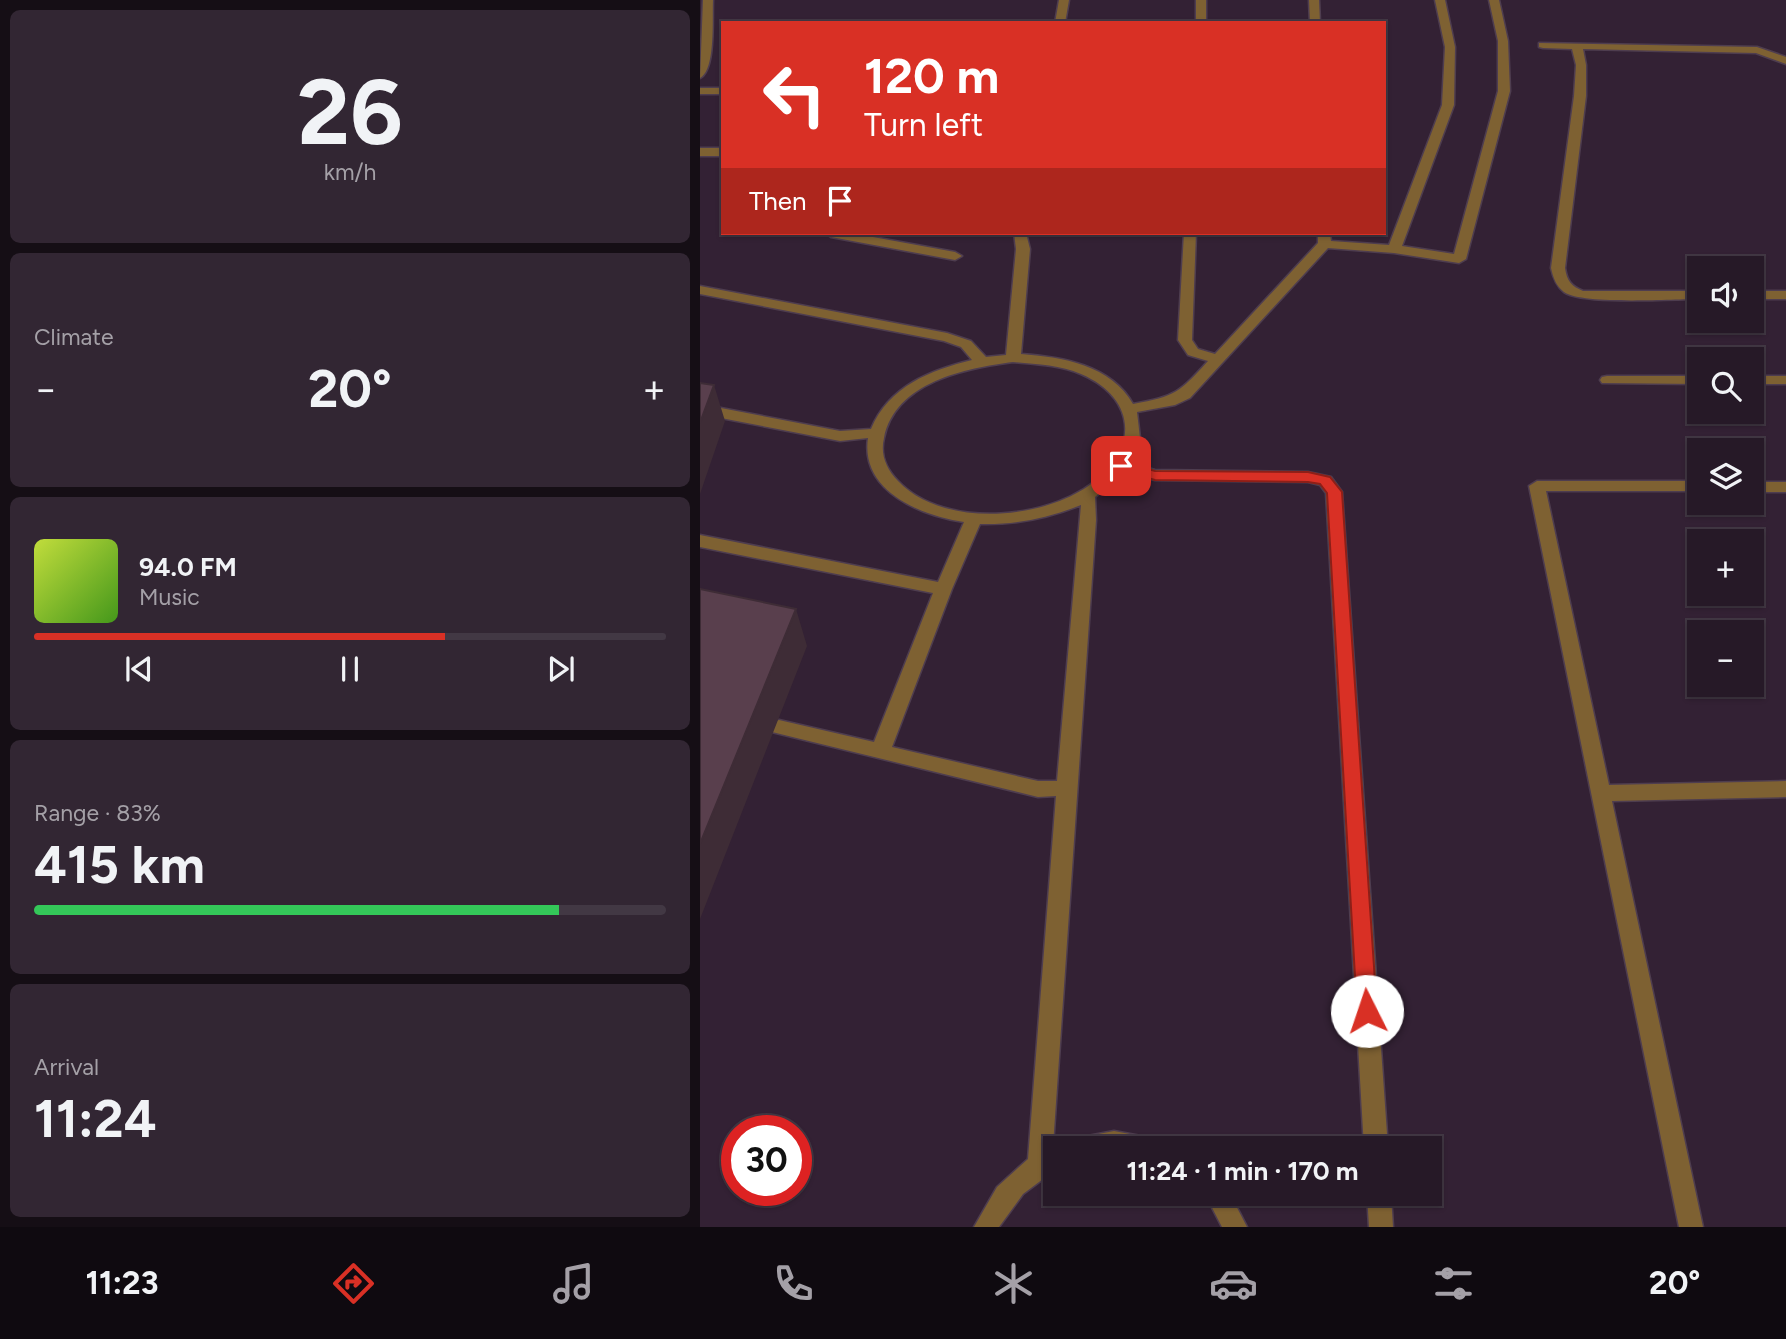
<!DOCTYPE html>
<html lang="en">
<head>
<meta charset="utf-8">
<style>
  :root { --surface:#261927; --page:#322633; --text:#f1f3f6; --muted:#a4a0a7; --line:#423844; --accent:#d93025 }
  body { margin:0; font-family:Figtree,sans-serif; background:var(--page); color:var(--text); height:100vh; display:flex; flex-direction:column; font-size:26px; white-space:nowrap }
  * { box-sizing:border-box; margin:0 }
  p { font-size:23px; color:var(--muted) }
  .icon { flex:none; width:38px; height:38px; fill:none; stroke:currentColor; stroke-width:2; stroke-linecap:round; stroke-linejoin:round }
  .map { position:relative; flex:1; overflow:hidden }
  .side { display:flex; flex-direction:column; gap:10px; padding:10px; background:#150e15; width:700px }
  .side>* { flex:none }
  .banner { position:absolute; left:21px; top:21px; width:665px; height:214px; border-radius:0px; box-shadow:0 2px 5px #0004,0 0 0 2px var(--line); background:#d93025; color:#fff; overflow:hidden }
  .fabs { position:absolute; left:987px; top:256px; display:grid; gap:14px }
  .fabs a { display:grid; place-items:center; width:77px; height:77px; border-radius:0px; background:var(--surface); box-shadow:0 2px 5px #0004,0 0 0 2px var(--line); font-size:35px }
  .speed { position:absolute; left:21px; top:1115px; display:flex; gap:14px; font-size:35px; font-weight:700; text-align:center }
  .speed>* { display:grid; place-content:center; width:91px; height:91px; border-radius:50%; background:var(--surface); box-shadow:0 2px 5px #0004,0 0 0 2px var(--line); line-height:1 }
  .speed .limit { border:10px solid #d22; background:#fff; color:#111 }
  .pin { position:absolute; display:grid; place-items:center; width:60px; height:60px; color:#fff; margin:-30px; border-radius:14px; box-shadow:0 4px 10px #0006 }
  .me { position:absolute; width:77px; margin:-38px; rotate:356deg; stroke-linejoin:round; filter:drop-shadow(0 0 5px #0008) }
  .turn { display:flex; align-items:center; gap:24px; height:147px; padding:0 28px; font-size:32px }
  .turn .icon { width:91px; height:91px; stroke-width:2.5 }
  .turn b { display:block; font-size:49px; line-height:60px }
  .then { display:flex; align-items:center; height:66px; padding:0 28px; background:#0003; gap:14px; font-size:26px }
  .big { font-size:52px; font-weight:700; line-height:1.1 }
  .side .card { flex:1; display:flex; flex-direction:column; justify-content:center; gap:10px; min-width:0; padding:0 24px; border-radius:10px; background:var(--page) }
  .side .dial { align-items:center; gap:0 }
  .dial b { font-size:91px; line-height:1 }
  .song { display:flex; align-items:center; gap:21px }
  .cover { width:84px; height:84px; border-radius:10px; background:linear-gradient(135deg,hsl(70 70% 55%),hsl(100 70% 35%)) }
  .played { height:7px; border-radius:4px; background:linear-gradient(90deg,var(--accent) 65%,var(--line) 65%) }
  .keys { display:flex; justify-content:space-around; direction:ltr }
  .heat { display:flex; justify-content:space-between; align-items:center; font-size:38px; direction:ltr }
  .charge { height:10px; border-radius:5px; background:linear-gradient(90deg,#34c759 83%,var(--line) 0) }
  .trip { position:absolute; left:343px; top:1136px; width:399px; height:70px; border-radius:0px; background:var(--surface); box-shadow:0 2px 5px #0004,0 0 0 2px var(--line); font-weight:700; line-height:70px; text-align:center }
  .tab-bar { display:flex; height:112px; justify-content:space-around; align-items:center; background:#0f0a10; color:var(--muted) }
  .tab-bar .icon { width:49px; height:49px }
  .tab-bar .active { color:var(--accent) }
  .tab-bar b { font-size:32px; color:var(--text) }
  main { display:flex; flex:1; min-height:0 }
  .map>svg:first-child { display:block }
</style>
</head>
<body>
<main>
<section class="side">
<div class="card dial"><b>26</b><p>km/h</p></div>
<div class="card"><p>Climate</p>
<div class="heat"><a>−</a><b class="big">20°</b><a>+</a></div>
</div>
<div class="card">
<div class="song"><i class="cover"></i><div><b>94.0 FM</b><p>Music</p></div></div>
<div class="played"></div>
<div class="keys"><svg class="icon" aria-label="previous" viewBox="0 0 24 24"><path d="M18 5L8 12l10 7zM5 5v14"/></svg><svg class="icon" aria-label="pause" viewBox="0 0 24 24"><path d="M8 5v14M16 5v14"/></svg><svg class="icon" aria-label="next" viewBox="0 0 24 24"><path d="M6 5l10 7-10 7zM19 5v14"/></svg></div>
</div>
<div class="card"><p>Range · 83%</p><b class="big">415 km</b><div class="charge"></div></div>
<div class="card"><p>Arrival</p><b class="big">11:24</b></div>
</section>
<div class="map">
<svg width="1086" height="1227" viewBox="0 0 1086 1227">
  <rect width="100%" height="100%" fill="#332134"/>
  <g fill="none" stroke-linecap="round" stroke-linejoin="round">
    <g stroke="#4e3d4f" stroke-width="3">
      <path id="minor" d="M 3,0 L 13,0 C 12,18 16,70 0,78 Z
        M 359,0 L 369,0 L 365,23 L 355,23 Z
        M 496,0 L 506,0 L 506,23 L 496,23 Z
        M 609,0 L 619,0 L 620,23 L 610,23 Z
        M 735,0 L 745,0 L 755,47 L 754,105 L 702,246 L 754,254 L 798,91 L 798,41 L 789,0 L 799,0 L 808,41 L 810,91 L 766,259 L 759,263 L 694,253 L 628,248 L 490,398 L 475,405 L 437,412 L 440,438 L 430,463 L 455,470 L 608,472 L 631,477 L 642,492 L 688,1148 L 664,1148 L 626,493 L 620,485 L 608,482 L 455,480 L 424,472 L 395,497 L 396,520 L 353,1146 L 361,1148 L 355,1148 L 355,1170 L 323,1194 L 299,1227 L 274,1227 L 297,1187 L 328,1159 L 356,796 L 338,797 L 72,732 L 70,727 L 72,722 L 79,720 L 174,742 L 233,593 L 0,547 L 0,535 L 238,582 L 264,522 C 223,516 160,492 168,438 L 140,441 L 0,414 L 0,404 L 140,431 L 171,429 C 189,386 231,370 272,360 L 261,347 L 244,341 L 0,294 L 0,286 L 247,333 L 271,341 L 286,357 L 306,355 L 316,249 L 314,233 L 326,233 L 330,249 L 321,354 C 362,357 411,365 433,404 C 476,396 479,393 508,361 L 488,355 L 478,340 L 484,233 L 496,233 L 492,340 L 498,349 L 515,354 L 618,243 L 618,233 L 630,233 L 631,241 L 689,245 L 742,105 L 745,47 ZM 313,362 C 336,364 360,365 381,374 C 428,394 441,437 403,474 C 357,520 245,531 198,481 C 186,469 180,454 184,438 C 195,382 266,368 313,362 ZM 381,505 L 357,781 L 338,781 L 192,747 L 252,589 L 280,524 C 316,525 349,518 381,505 Z
        M 839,43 L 1057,47 L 1086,57 L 1086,64 L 1056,53 L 883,49 L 886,65 L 886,96 L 865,268 C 867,281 871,286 883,291 L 999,291 L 999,299 C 973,299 882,305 864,292 C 856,286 853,277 851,268 L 874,96 L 876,65 L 872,49 L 843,48 L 839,47 Z
        M 0,88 L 23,88 L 23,94 L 0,94 Z
        M 0,148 L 23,148 L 23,156 L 0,156 Z
        M 125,233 L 151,233 L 255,252 L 262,256 L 255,260 L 131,237 Z
        M 1052,291 L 1086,291 L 1086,299 L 1052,299 Z
        M 907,376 L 999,376 L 999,384 L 902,383 L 900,380 L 902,377 Z
        M 1052,376 L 1086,376 L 1086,384 L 1052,384 Z
        M 837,481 L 999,481 L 999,491 L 846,491 L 909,785 L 1086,781 L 1086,797 L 912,801 L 1003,1227 L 979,1227 L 829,486 Z
        M 1052,482 L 1086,482 L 1086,492 L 1052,492 Z
        M 414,1131 L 462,1140 L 466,1148 L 363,1148 L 367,1140 Z
        M 505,1194 L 530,1194 L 547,1227 L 522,1227 Z
        M 667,1194 L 691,1194 L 693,1227 L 669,1227 Z"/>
    </g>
    <use href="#minor" fill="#7e6132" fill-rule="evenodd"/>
  </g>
  <path fill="#3e2c36" d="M 14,385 L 25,421 L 0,494 L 0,423 Z
    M 96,609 L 107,646 L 0,919 L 0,844 Z"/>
  <path fill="#593f4d" stroke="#3e2c36" stroke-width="2" d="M 0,383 L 14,385 L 0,423 Z
    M 0,589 L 96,609 L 0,844 Z"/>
  <path fill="#d93025" stroke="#8d1f18" stroke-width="2" d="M 421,461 L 455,471 L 608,472 L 630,477 L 642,492 L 677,1011 L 674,1018 L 667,1020 L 660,1018 L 657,1011 L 627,493 L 620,484 L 608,482 L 455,480 L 415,469 L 413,466 Z"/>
</svg>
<div class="fabs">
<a><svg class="icon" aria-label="sound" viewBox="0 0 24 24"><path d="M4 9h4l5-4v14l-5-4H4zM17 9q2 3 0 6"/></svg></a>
<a><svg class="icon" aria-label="search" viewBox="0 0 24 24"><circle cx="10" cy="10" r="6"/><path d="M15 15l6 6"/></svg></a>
<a><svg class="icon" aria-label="layers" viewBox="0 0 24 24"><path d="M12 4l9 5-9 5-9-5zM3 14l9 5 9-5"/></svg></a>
<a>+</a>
<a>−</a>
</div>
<div class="speed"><div class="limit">30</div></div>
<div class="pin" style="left:421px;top:466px;background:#d93025"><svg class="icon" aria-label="arrive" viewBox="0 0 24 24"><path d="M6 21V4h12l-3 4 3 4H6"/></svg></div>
<svg class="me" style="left:667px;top:1011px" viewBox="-20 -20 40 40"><circle r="19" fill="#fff"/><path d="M0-13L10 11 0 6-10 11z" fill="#d93025"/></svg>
<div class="trip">11:24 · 1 min · 170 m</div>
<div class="banner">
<div class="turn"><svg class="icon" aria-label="left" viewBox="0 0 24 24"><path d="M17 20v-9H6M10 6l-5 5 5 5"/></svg><div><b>120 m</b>Turn left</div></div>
<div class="then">Then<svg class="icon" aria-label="arrive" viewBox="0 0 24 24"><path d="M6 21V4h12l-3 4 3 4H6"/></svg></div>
</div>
</div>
</main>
<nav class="tab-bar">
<b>11:23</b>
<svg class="icon active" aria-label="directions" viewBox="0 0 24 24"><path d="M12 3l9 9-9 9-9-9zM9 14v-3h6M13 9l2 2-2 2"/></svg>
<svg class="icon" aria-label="music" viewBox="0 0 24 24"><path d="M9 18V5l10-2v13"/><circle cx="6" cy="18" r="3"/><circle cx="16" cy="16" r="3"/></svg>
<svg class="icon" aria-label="phone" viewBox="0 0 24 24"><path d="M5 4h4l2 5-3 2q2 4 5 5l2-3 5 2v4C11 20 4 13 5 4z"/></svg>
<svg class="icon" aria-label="climate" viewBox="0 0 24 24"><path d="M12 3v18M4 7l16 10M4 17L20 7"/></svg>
<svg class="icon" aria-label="car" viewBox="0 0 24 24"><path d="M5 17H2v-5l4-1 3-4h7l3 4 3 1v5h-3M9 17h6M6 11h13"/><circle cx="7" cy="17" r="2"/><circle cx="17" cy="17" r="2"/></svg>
<svg class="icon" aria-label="filters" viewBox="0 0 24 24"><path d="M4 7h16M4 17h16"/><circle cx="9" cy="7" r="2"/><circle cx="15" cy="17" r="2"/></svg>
<b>20°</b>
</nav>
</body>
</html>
